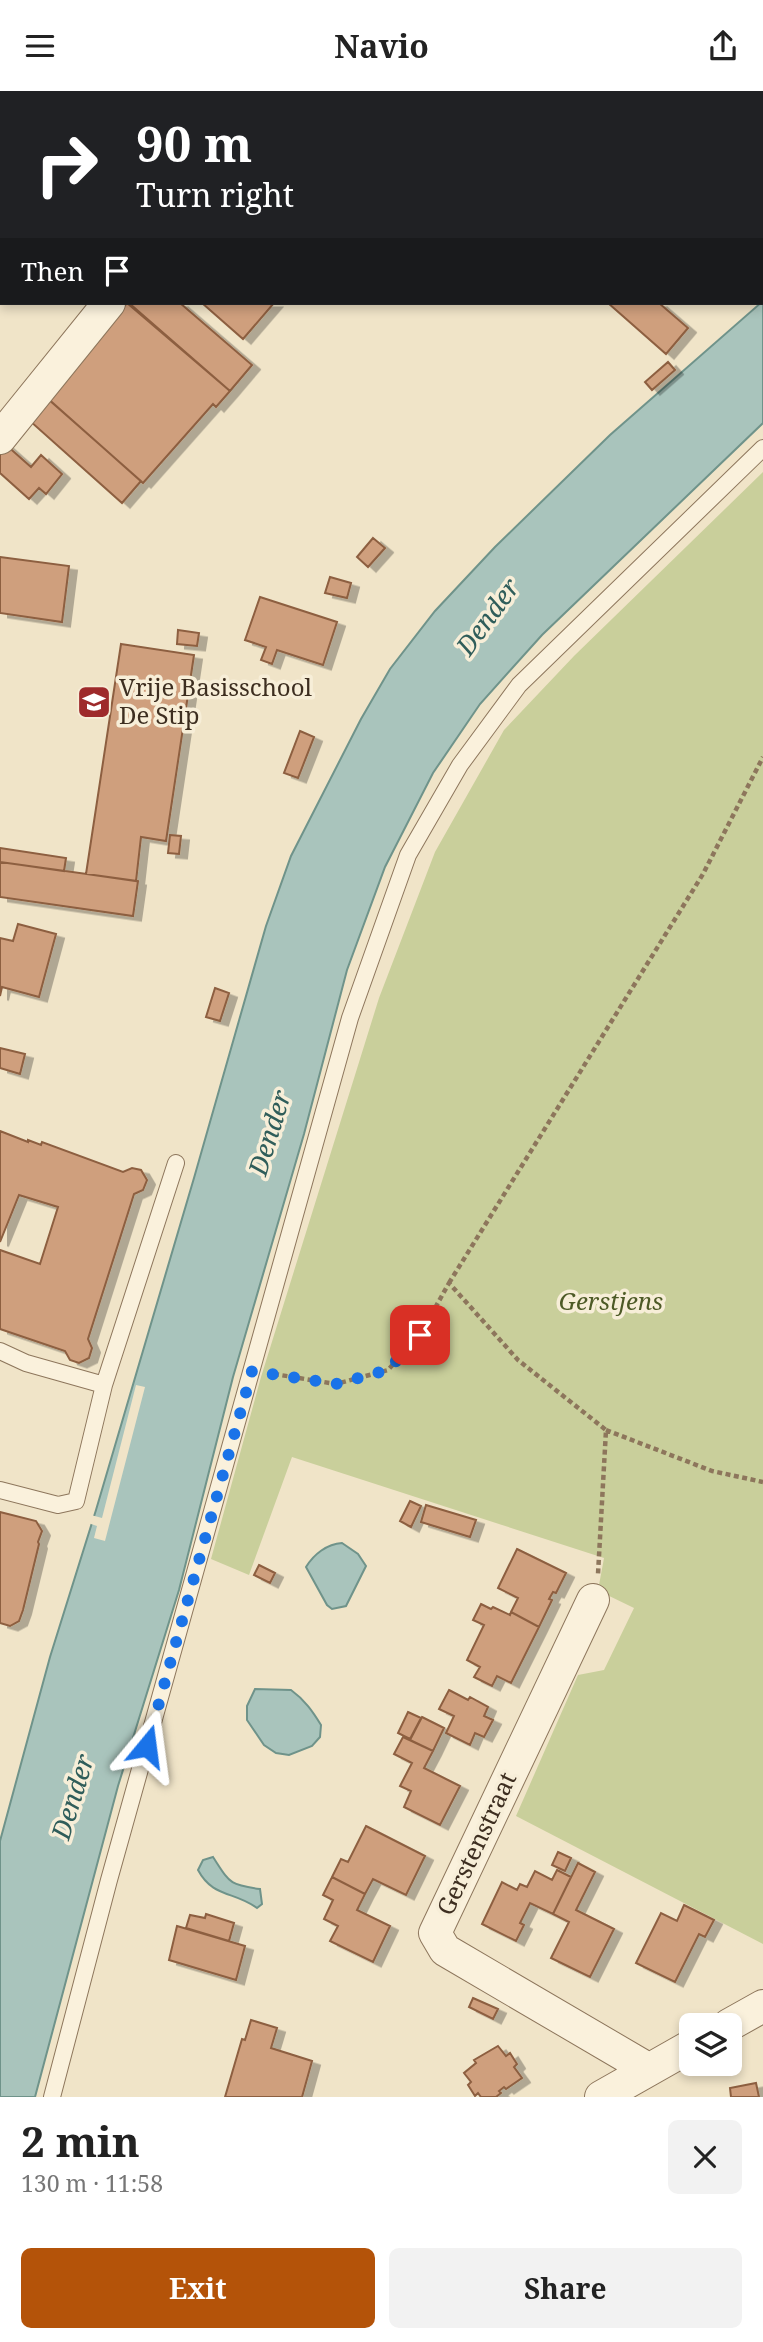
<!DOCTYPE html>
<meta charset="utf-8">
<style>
:root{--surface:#fff;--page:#f2f2f2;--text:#222;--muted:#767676;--accent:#b45309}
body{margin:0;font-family:"Noto Serif",serif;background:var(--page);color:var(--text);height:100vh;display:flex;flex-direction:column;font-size:26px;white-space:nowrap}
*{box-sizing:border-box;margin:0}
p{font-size:23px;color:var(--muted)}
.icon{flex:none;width:38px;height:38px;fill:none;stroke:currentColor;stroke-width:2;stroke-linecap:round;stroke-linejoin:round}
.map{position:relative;height:2006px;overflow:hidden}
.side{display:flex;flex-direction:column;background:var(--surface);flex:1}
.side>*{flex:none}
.guide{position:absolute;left:0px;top:0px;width:763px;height:214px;box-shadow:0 4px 10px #0003;background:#202124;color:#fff;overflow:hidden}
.fabs{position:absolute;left:679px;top:1922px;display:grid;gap:14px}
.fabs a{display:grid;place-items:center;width:63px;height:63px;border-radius:10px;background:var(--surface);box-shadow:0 4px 10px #0003;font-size:35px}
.pin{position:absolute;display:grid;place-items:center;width:60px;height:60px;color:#fff;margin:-30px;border-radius:14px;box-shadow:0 4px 10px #0006}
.me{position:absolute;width:77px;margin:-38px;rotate:16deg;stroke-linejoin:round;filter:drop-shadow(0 0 5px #0008)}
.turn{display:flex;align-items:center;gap:24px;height:147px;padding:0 21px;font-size:32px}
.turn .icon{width:91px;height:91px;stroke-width:2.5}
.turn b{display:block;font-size:49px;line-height:60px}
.then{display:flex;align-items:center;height:66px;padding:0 21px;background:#0003;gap:14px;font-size:26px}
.round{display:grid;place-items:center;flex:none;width:74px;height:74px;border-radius:10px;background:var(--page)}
.head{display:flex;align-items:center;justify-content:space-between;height:119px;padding:0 21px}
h1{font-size:42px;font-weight:700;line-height:52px}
.action{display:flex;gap:14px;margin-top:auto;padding:14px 21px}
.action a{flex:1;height:80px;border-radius:10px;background:var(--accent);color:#fff;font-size:28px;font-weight:700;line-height:80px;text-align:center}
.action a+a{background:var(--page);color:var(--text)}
header{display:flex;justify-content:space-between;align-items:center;height:91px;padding:0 21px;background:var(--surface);font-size:32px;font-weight:700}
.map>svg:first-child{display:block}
</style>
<header><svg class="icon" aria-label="menu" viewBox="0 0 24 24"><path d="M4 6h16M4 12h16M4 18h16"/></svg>Navio<svg class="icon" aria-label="share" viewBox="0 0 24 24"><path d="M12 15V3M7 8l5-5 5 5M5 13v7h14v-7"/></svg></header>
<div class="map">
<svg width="763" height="2006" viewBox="0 0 763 2006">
<defs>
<filter id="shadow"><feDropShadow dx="8" dy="4.5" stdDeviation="0" flood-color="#0004"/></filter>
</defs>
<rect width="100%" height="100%" fill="#f0e4c8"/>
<path fill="#c9cf9b" d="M763,381V1853L516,1725L578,1584L604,1579L634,1517L601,1501L599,1494L604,1467L292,1366L249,1484L211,1468L261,1286L379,907L435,761L504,639L574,565Z"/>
<path fill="#a9c4bc" stroke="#6f938a" stroke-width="2" d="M763,210V332L542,544L480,613L433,682L385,776L347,879L304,1043L233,1286L179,1499L118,1695L35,2006H0V1750L50,1566L96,1419L194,1087L266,835L291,765L361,628L390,578L435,520L495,456L610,344Z
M342,1452L358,1463L366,1475L346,1515L332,1518L327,1514L306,1476C314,1463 327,1453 342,1452Z
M255,1598L291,1599C305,1609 313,1621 321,1634L320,1646L312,1655L289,1664L276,1662L264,1654L247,1629V1615Z
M213,1766C230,1792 229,1794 260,1798L262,1813L257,1817C234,1800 213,1807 198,1779L203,1769Z"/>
<path fill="#f0e4c8" d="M136,1294L145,1296L105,1450L94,1447L97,1435L88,1432L91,1424L102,1427Z"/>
<path fill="#cf9f7d" stroke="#8d5f41" stroke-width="2" filter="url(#shadow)" d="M298,0H369L371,2H300Z
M454,0H763V110L761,112V2H452Z
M127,212L230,300L216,316L213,313L143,392L45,305Z
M129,212H180L252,274L230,300Z
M202,212H274L243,248Z
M608,212H659L688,237L666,263Z
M668,271L675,279L652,299L645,291Z
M48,308L141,390L122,412L30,330Z
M5,353L31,376L41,364L62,383L46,403L39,397L29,408L0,382V359Z
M373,447L385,457L368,476L357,466Z
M0,466L69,475L62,531L0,522Z
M330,486L351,492L347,507L325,502Z
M260,506L337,531L323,574L277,559L272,573L261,569L266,556L245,549Z
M178,539L199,542L197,555L177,553Z
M121,553L194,564L166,750L141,746L136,790L86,783Z
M300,640L314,646L298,687L284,682Z
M170,744L181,745L179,763L168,762Z
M0,757L66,767L64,780L0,771Z
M0,771L138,790L133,825L0,806Z
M18,833L56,843L39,906L2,896L0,905V847L13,850Z
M215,897L229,902L220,930L206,926Z
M0,957L25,963L20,983L0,977Z
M0,1040L28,1051V1049L41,1054L42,1051L123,1081L132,1077L141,1079L147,1089L143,1099L134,1103L88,1248L92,1257L89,1267L79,1272L70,1269L65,1260L0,1238V1159L40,1173L58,1116L19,1104L0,1151Z
M410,1410L421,1415L411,1436L400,1430Z
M426,1414L476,1429L470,1446L421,1431Z
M0,1421L36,1430L42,1440L38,1451L39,1453L23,1519L19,1530L10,1535L0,1532Z
M517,1458L566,1482L556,1502L553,1501L549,1508L552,1509L539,1536L511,1521L518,1507L498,1497Z
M259,1474L275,1482L270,1492L254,1484Z
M481,1513L491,1518L493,1516L510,1524L511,1521L539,1536L511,1592L497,1585L492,1595L474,1586L480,1576L467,1569L484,1534L473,1529Z
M449,1599L468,1609L470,1606L488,1616L484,1625L493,1629L484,1646L475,1642L470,1654L446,1642L454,1625L439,1618Z
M408,1621L421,1627L410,1648L398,1642Z
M422,1626L444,1637L433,1660L410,1649Z
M403,1646L433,1660L424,1677L460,1695L440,1734L404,1716L411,1700L400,1695L412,1672L394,1663Z
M366,1735L425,1765L406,1804L373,1788L365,1803L332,1786L341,1768L348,1771Z
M558,1761L571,1767L565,1780L552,1774Z
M578,1772L595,1781L576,1819L614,1838L590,1886L551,1867L569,1831L553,1823Z
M557,1779L571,1786L553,1823L530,1812L520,1832L524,1834L516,1850L482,1833L502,1791L517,1799L520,1793L527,1796L535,1780L552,1789Z
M332,1786L365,1803L357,1819L390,1835L373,1871L330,1850L338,1835L324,1828L333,1809L323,1804Z
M684,1814L714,1829L705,1846L699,1843L675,1891L636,1872L661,1822L677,1830Z
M206,1823L234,1832L229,1850L186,1837L190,1824L205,1827Z
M177,1835L245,1855L236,1889L169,1869Z
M473,1907L498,1918L493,1928L469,1916Z
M251,1929L277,1937L271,1957L312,1970L302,2006H225L242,1948L245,1949Z
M498,1955L506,1965L510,1962L517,1973L514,1976L522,1987L506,1998L504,1996L499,2000L501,2002L496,2006H481L478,2002L475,2005L468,1994L471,1991L464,1982L476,1972L474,1969Z
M756,1992L759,2006H731L730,1997Z"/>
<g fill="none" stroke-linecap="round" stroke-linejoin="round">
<g stroke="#8d765c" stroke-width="18">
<path id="service" d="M0,1260L26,1272L104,1294
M0,1399L58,1414L76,1410L104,1294L176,1072
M52,2006L109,1789L350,927L408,764L460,674L519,594L763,357"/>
</g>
<g stroke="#8d765c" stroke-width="34">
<path id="minor" d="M257,2V0
M0,347L109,212
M593,1509L435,1842L445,1859L648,1978
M729,1934L763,1915
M601,2006L691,1955"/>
</g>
<path stroke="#8d765c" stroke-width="4.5" stroke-dasharray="5 3.5" stroke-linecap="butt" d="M449,1192L703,783L763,666
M274,1283L336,1293L388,1279L420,1244L449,1192L518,1269L606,1339L598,1483
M606,1339L712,1380L763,1391"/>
<use href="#service" stroke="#faf1dc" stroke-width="16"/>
<use href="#minor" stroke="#faf1dc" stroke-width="32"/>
<path stroke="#3d2e20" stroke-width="5" stroke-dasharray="12 12" stroke-linecap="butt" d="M109,2L111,0
M131,2L132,0
M0,124L2,122
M0,148L2,146"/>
</g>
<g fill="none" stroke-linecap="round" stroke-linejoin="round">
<path stroke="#1a73e8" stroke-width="12" stroke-dasharray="0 21.6" d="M147,1655L252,1280L336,1293L388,1279L420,1244"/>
</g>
<defs>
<g id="school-square" transform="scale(1.75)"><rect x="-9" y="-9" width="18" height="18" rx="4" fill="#9e2a2b" stroke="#f7eed8"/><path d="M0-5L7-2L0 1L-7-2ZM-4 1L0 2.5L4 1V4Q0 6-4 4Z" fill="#fff"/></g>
</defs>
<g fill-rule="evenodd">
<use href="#school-square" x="94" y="611"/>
</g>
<g text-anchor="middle" stroke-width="7" stroke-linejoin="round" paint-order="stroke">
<g font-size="24" fill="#3d2e20" stroke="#f7eed8" text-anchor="start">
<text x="119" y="605">Vrije Basisschool<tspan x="119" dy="28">De Stip</tspan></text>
</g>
<g font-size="24" font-style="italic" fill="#4d5a26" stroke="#f7eed8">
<text x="611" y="1219">Gerstjens</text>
</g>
<g font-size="24" fill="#3d2e20" stroke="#f7eed8">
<text transform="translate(477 1753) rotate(-65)" y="8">Gerstenstraat</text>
</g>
<g font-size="26" font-style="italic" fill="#2f5d5a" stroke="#f7eed8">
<text transform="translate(488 526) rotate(-54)" y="9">Dender</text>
<text transform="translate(270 1042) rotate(-73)" y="9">Dender</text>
<text transform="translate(73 1706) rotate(-73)" y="9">Dender</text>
</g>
</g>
</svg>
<div class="fabs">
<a><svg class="icon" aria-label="layers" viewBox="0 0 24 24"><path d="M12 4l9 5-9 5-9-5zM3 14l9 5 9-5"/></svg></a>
</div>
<div class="pin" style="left:420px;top:1244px;background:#d93025"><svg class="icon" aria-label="arrive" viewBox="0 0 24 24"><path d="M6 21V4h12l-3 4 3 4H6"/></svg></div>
<svg class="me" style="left:147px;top:1655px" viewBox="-20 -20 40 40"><path d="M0-17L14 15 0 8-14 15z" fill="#1a73e8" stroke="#fff" stroke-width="4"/></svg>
<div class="guide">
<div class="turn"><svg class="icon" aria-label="right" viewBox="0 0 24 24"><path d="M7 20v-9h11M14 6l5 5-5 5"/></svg><div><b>90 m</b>Turn right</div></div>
<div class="then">Then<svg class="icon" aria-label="arrive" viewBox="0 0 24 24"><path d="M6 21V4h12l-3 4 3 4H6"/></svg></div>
</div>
</div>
<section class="side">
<div class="head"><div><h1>2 min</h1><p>130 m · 11:58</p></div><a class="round"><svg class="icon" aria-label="close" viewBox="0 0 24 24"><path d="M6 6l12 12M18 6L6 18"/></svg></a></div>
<div class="action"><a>Exit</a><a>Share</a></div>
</section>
